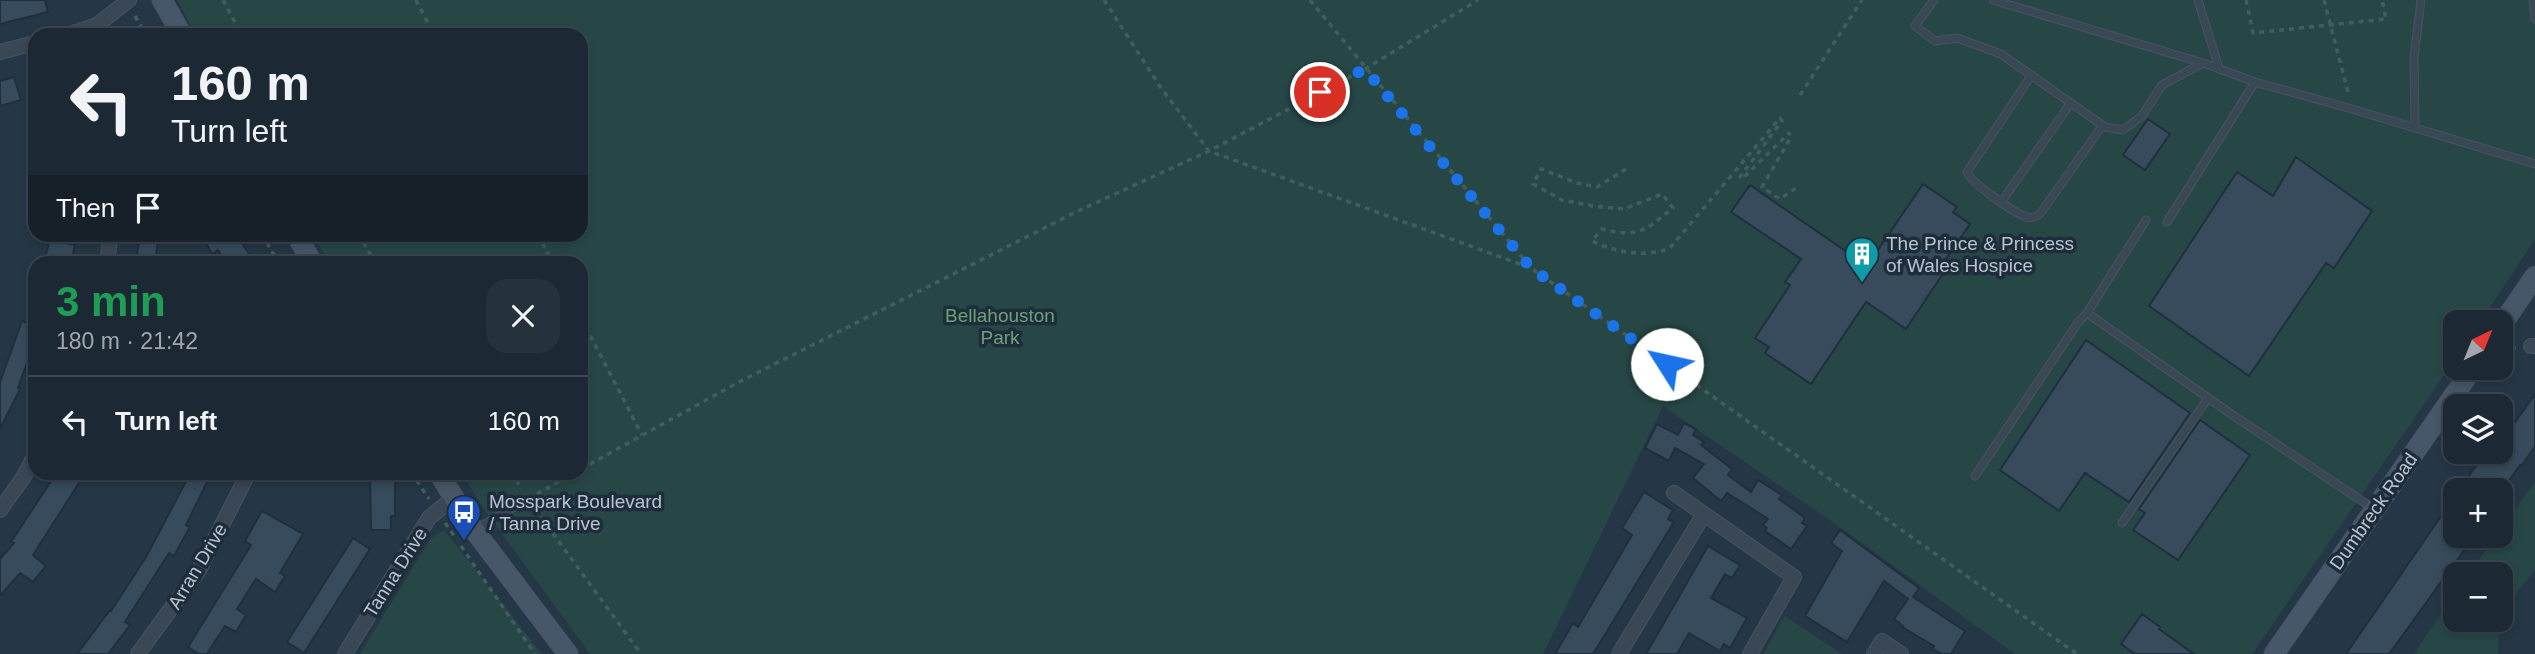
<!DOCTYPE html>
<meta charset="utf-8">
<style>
:root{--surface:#1c2934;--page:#25313c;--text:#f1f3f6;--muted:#a0a6ac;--line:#3a454f}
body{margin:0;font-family:Helvetica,sans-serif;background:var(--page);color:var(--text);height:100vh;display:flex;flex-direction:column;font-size:26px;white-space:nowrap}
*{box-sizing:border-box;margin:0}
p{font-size:23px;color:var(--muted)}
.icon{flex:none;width:38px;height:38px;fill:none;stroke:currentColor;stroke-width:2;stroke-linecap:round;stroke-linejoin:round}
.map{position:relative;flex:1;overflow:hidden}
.drawer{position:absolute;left:28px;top:256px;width:560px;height:224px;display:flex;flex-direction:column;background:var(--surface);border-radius:21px;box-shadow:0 4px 10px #0003,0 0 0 2px var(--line)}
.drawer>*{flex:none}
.guide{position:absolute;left:28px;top:28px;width:560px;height:214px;border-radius:21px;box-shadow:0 4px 10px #0003,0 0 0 2px var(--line);background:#1c2934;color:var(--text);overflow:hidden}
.needle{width:46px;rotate:43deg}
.buttons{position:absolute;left:2443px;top:310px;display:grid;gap:14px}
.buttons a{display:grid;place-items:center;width:70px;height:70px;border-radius:14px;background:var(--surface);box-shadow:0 4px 10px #0003,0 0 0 2px var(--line);font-size:35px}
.pin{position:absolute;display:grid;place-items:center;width:60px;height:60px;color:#fff;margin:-30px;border:4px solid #fff;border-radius:50%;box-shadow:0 2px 7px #0007}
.me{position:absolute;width:77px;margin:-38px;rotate:305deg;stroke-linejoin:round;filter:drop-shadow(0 0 5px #0008)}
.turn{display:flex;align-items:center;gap:24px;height:147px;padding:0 28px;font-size:32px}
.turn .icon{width:91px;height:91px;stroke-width:2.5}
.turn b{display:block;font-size:49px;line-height:60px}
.then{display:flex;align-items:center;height:66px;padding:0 28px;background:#0003;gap:14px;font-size:26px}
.round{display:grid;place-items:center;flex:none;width:74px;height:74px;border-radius:21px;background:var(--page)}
.headline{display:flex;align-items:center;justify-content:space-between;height:119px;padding:0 28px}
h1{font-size:42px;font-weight:800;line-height:52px;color:#1e9e55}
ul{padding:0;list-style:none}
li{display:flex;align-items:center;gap:21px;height:91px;padding:0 28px;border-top:2px solid var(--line)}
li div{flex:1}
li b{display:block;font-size:26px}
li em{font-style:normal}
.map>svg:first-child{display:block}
</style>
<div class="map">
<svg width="2535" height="654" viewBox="0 0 2535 654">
<rect width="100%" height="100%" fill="#253746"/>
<path fill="#274747" d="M177,0H2535V239L2480,322H2455V359L2252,654H2015L1837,525L1663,406L1543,654H590L484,509L462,473L581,472V262H330L312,235L581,234V35H196Z
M2535,482V570L2501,611V574H2469L2496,536H2501V529Z
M444,530L542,654H360L431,538Z
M2455,593V620H2499L2498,654H2414Z
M1785,616L1842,654H1763Z"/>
<path fill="#374b5c" stroke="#202f3d" stroke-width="2" d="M0,0H45L48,12L0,24Z
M14,77L21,100L0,106V81Z
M2148,119L2170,134L2145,170L2123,155Z
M2296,157L2372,211L2334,268L2326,263L2249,376L2149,306L2237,172L2273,196Z
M1923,184L1957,207L1953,212L1970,224L1939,269L1944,272L1906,329L1866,302L1811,384L1765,353L1769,347L1755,338L1790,285L1785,282L1801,259L1731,212L1750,185L1867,266Z
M140,234H159L155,262H136Z
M201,234H245L239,238L254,262H225L218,250L212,254Z
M50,239L75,245L71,262H44Z
M22,321L35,326V340L18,388L20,389L0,429V382Z
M2086,340L2190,413L2129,502L2085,473L2059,511L2000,470Z
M2535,394V447L2521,466L2520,465L2502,490H2459L2486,452H2501V442Z
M2200,420L2250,455L2178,560L2133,530L2145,513L2139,509Z
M1684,423L1696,429L1693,435L1704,442L1701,445L1732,469L1728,475L1751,492L1758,480L1782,495L1779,499L1805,518L1802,523L1807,526L1791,549L1765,531L1767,528L1763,525L1768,519L1727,493L1721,501L1693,478L1704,464L1675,448L1669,461L1645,448L1657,424L1678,435Z
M57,472H86L33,555L46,566L33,582L20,573L0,596V559L14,543L11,542Z
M191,472H212L186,525L190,527L174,556L169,553L125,622L130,625L108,654H77L110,610L111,611L146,557Z
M370,472H395V516H391V530H371Z
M1644,492L1673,510L1668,519L1674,522L1593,654H1555L1573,623L1578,627L1632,535L1622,528Z
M2455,496V536H2460L2470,542L2389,654H2346Z
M262,511L303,534L280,573L285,576L275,592L256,579L237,609L246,615L236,632L225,626L207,654H199L188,647L251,545L245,541Z
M1840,530L1919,588L1913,597L1965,631L1951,654H1942L1932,649L1934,646L1902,627L1903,626L1894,619L1908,599L1884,581L1847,642L1805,616L1842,551L1831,543Z
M353,538L370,549L304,653L287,642Z
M1708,546L1740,565L1732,578L1725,574L1711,598L1747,618L1730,648L1724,644L1720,651L1689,633L1677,654H1646Z
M2142,614L2160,627L2159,629L2194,654H2135L2121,644Z"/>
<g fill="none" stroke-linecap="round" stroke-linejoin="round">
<g stroke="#465461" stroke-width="9">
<path id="lane" d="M1934,0L1915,26L1935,41L1957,38L2001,54L2105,127L2123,130L2142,116L2162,85L2203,63
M1993,0L2203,63L2255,82L2352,109L2535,164
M2198,0L2219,68
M2533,0L2535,19
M2031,76L1967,172C1971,183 2012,211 2024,216C2030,219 2034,217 2040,214L2102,126
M2415,128L2414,58L2421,0
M2002,201L2070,104
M2146,220L2087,313L2234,416L2374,509
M2167,222L2255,82
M1975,476L2077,324L2087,313
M2122,523L2208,398
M474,530L528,499"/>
</g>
<g stroke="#465461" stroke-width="16">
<path id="street" d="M67,35L97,25L129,0
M0,52L35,43
M107,262L111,234
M2531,346H2535
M0,510L23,478L35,455
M1704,514L1794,577L1750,654
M138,654L199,570L249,472
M345,654L429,518L453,498
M1619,654L1704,514L1674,493
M1874,654L1882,641L1901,654"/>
</g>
<g stroke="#465461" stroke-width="21">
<path id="secondary" d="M162,0L182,35
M296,234L312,262
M2501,326L2535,276
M438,472L474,530L568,654
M2274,654L2473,368"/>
</g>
<path stroke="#415e5d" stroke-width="3.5" stroke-dasharray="5 5" stroke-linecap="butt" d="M223,0L242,35
M416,0L434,35
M1104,0L1161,88L1209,151L1531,268
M1310,0L1531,268L2077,654
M2246,0L2253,33L2386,19L2382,0
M2324,0L2349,96
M135,16L146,35
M1800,95L1862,0
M1626,169L1597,187L1577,183L1541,169L1533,184L1562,200L1593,206L1624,209L1662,194L1673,208C1644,231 1640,238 1602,229L1592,241C1618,253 1642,257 1669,249L1780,118L1782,121L1740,177L1742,179L1789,133L1791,137L1762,187L1780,199L1796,188
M262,234L278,262
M358,234L375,262
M538,234L552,262
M581,318L642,435
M2501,350L2516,348
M581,469L739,382L1080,210L1209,151L1365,69L1478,0
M411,472L429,499
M511,472L521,488
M537,494L575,472
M535,509L641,654
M445,523L455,537
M461,546L535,654"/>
<use href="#lane" stroke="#3a4855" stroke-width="7"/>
<use href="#street" stroke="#3a4855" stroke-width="14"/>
<use href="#secondary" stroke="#475769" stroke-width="19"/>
</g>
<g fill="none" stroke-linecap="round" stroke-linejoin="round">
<path stroke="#1a73e8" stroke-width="12" stroke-dasharray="0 21.6" d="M1320,92L1365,69L1531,268L1667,364"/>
</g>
<defs>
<g id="building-pin" transform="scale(1.75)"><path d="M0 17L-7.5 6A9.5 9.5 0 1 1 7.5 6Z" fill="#0f9aa8" stroke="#1e2d3b"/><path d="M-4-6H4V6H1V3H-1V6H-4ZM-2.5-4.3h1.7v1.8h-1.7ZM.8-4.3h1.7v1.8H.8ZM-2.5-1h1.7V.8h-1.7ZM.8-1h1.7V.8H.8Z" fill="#fff"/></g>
<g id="bus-pin" transform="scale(1.75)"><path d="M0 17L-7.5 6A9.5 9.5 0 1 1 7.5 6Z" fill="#1a4fb4" stroke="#1e2d3b"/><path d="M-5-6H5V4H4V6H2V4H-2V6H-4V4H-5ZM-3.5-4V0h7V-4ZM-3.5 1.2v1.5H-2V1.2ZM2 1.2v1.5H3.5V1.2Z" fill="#fff"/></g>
</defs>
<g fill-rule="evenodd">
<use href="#building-pin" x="1862" y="254"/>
<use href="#bus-pin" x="464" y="512"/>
</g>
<g text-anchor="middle" stroke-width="7" stroke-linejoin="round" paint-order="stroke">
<g font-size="19" fill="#b8c3ce" stroke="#1e2d3b" text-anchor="start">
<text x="1886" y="250">The Prince &amp; Princess<tspan x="1886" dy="22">of Wales Hospice</tspan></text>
<text x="489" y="508">Mosspark Boulevard<tspan x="489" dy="22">/ Tanna Drive</tspan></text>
</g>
<g font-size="19" fill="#6da173" stroke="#1e2d3b">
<text x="1000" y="322">Bellahouston<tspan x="1000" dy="22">Park</tspan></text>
</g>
<g font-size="19" fill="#b8c3ce" stroke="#1e2d3b">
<text transform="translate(2373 511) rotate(-55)" y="7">Dumbreck Road</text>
<text transform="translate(197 566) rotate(-59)" y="7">Arran Drive</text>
<text transform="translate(395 572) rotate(-58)" y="7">Tanna Drive</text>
</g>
</g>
</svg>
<div class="buttons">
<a><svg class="needle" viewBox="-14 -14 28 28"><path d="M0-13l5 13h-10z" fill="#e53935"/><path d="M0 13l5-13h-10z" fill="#a0a6ac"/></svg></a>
<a><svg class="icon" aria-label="layers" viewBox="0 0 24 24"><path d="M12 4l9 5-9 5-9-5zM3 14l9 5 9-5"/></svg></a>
<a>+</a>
<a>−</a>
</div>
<div class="pin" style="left:1320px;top:92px;background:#d93025"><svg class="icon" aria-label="arrive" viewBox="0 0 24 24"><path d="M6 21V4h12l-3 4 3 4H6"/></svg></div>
<svg class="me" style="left:1667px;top:364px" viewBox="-20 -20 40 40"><circle r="19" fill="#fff"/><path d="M0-13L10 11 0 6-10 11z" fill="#1a73e8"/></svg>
<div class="guide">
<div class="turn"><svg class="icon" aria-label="left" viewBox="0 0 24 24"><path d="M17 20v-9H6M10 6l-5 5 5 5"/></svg><div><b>160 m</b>Turn left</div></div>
<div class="then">Then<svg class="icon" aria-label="arrive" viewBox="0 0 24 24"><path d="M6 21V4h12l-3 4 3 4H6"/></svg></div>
</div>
<section class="drawer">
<div class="headline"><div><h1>3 min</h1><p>180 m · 21:42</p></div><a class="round"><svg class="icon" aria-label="close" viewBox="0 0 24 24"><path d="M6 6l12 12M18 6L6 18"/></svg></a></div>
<ul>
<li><svg class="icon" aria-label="left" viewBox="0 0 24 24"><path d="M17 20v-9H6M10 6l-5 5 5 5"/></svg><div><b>Turn left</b></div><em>160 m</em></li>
</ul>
</section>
</div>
